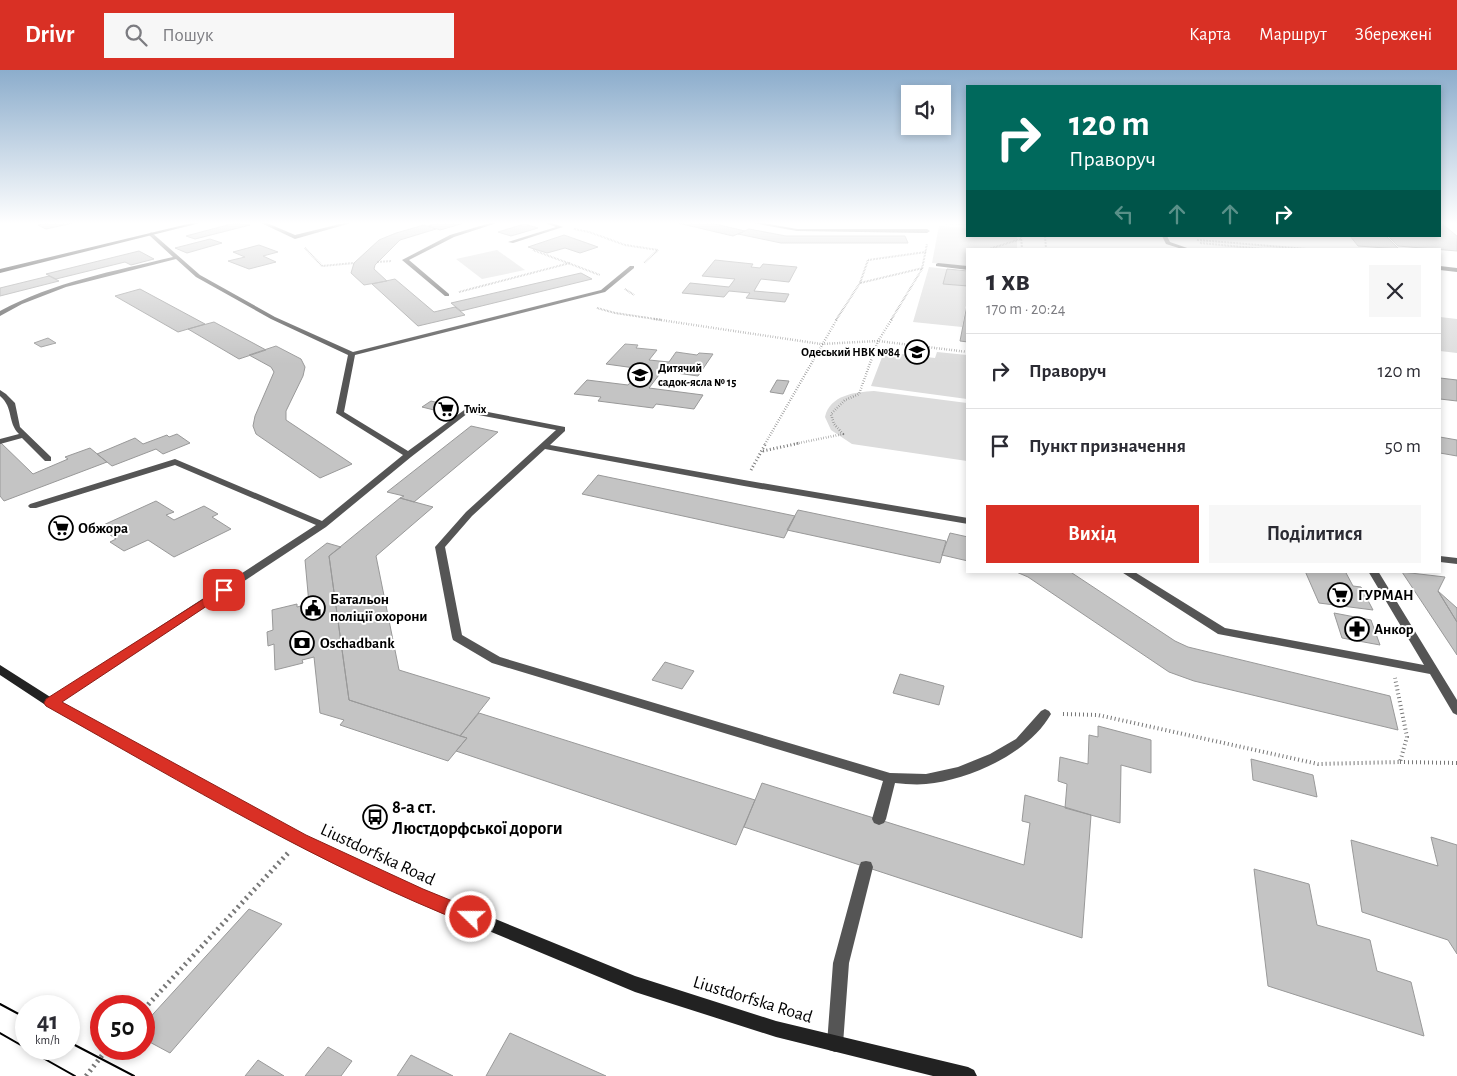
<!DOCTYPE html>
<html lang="uk">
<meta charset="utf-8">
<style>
:root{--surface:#fff;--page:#f7f7f7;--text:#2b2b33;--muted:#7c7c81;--line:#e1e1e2;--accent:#d93025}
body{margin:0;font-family:"Alegreya Sans",sans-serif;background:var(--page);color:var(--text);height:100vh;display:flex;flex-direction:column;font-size:19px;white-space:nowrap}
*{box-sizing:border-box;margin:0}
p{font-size:16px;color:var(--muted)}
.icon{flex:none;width:28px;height:28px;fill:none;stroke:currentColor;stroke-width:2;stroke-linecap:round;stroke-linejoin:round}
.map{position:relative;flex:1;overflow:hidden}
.sheet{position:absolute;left:966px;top:178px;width:475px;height:325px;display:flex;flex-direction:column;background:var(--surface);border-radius:0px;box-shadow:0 2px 8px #0003}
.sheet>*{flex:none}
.top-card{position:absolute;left:966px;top:15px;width:475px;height:152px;border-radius:0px;box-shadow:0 2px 8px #0003;background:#00695c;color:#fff;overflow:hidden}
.buttons{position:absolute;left:901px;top:15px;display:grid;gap:10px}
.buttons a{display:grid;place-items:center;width:50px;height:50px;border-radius:0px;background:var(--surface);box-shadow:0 2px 8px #0003;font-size:25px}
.speed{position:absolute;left:15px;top:925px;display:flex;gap:10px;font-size:25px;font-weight:700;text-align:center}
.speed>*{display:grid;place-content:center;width:65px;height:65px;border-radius:50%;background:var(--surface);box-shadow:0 2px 8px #0003;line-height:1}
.speed small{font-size:12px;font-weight:400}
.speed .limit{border:8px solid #d22;background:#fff;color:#111}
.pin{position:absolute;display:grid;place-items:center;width:42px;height:42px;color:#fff;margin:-21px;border-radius:10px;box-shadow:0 2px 8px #0006}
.me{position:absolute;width:55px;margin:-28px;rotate:292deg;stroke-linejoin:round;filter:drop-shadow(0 0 4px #0008)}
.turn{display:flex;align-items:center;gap:18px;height:105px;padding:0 20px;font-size:22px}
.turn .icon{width:65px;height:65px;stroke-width:2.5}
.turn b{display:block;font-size:35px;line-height:42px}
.lanes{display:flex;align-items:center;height:48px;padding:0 20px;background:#0003;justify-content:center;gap:25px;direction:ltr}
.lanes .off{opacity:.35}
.round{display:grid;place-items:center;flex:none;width:52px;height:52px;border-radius:0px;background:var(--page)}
.head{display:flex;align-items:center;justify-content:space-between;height:85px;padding:0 20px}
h1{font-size:30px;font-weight:700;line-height:38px}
.button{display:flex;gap:10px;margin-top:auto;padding:10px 20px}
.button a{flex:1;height:58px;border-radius:0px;background:var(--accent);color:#fff;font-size:20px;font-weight:700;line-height:58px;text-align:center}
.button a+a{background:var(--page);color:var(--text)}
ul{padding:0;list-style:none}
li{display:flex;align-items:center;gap:15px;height:75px;padding:0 20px;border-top:1px solid var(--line)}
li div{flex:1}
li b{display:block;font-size:19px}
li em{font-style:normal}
header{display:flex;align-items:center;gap:30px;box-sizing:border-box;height:70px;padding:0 25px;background:var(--accent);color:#fff}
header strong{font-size:24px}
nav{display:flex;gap:28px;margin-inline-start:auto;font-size:18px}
.search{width:350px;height:45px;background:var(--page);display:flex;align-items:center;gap:12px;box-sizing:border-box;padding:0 18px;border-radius:0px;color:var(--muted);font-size:19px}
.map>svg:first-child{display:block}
</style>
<header>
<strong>Drivr</strong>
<div class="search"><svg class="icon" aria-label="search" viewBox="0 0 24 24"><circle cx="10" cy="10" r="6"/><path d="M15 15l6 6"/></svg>Пошук</div>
<nav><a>Карта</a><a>Маршрут</a><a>Збережені</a></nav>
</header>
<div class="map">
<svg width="1457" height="1006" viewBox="0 0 1457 1006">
<rect width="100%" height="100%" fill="#fff"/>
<path fill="#dcdcdc" d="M939,156L967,158L968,166H1017V179H968L967,196L932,193Z
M497,180L525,200L482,209L456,189Z
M929,197L947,199L943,214L967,216V230L962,257L913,252Z
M1440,247L1457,249V283L1440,281Z
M884,282L935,288L937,282L967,285V329L871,316Z
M874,321L967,333V391L852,374L831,360L825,347C830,325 855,322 874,321Z"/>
<path fill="#c4c4c4" stroke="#999" d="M49,153H73L46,159L38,155Z
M235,153L250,155L195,169L186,166Z
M439,153H464L440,160L428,156Z
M678,153H711L745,161L733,166Z
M1441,153L1457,166V181L1398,176L1388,166H1440Z
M524,154L538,158L511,166L498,162Z
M424,155L436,159L400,170L375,195L374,199L387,211L364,215L351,203L354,193L379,170L396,163Z
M749,159L786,166H905L908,173H781L738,164Z
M564,165L598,177L580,183L565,178L547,183L528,177Z
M1350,166H1386L1399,179L1358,176Z
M210,169L222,173L187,183L175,178Z
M259,175L278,182L263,186L276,192L249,199L228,191L245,187L233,182Z
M139,181L154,189L131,195L125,192L56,209L46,204Z
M715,190L753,194L751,197L760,198L763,194L797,197L789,212L761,209L754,221L789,224L785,232L746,228L750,223L729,221L724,227L682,223L690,213L729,217L735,209L702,206Z
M947,199L968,201V216L943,214Z
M581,203L592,209L461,241L451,233Z
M49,206L59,211L0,226V218Z
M395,209L434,242L455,237L465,245L418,256L372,214Z
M140,219L205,254L178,262L115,226Z
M968,230V272L960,271Z
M214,252L266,280L239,289L188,259Z
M48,268L56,273L41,277L34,273Z
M625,274L638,275L636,278L657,280L649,290L669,292L676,282L697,285L699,283L713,284L698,306L662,301L649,318L703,325L694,339L656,334L653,338L598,331L601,327L574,324L587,310L628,315L642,299L606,294Z
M276,276L301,289L305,297L303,306L286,341V350L352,394L320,408L256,364L253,356L255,346L274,302L271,297L249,285Z
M1440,308L1457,310V331L1440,329Z
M777,310L789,311L783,324L770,322Z
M431,331L455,337L446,343L422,337Z
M471,356L498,362L414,432L400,428L404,426L387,422Z
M177,364L190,373L163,384L156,379L112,396L97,384L135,368L143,374L167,365L169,367Z
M1440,367L1457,370V386L1440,383Z
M0,372L33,404L68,389L65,387L90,378L107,392L4,431L0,426Z
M598,405L795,446L784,468L582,424Z
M400,428L433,437L376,486L399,600L490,628L460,666L349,630L329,486Z
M156,431L174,442L166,445L174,450L204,436L218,444L212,447L231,459L174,487L148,470L124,481L110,472L116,469L99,457Z
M798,440L946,471L940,493L787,460Z
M950,463L968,467V491L942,485Z
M327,473L341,477L329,486L349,630L467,668L448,691L340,655L344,650L320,643L314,587L302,590L303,593L275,600L274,574L268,576L267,562L273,560L272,540L297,534V537L309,534L305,490Z
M1014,501H1069L1175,571L1188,577L1390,626L1398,660L1194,611L1169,602L1028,507Z
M1305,501H1345L1353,516L1361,517L1373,540L1319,533Z
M1402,502L1445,507L1438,521L1457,552V585Z
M1438,521L1457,538V552Z
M1334,543L1371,550L1380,575L1342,568Z
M665,592L694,601L682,619L652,610Z
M900,604L944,616L939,635L893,623Z
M479,643L755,730L736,775L456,681L467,668L460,666Z
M1098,656L1151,670V703L1121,695L1120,753L1065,738L1067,714L1058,711L1060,687L1088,694L1089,665L1098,667Z
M1251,689L1313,705L1317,727L1253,710Z
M762,713L1024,795L1030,753L1022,751L1025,725L1091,745L1082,868L744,757Z
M1431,767L1457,775V884L1448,870L1362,842L1351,770L1438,796Z
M1254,799L1309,814L1317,855L1370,870L1377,901L1411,912L1424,966L1268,916Z
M249,839L282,854L170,983L144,969V954Z
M510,963L606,1006H486Z
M328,977L352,991L341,1006H305Z
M411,985L453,1006H397Z
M258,990L284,1006H245Z"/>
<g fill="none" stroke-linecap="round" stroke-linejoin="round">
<path stroke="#777" stroke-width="2" stroke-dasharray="0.5 1" stroke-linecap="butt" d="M940,153L968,154
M574,159L589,162L625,175L658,180L644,193
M1021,166L1022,179
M1045,166L1046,179
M1197,170L1307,179
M1200,173L1264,179
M305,178L322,196L354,193
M989,179L1021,169
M533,180L600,205
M377,192L392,191
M860,213L923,198
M625,219L634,225
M459,222L570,193
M597,238L615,243L662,250
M836,250L860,213L868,190L926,182
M891,250L922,199L927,174"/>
<path stroke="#777" stroke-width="2.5" stroke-dasharray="0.5 2" stroke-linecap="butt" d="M654,249L821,274L878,271L968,282
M765,374L837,249
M794,374L843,364L834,354L831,344L845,330L859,324L878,271L892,249"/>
<path stroke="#777" stroke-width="3" stroke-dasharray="1 2.5" stroke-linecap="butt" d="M763,381L800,373
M751,400L766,373"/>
<path stroke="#777" stroke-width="4" stroke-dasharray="1 3" stroke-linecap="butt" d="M1063,644L1098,645L1318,694L1400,692L1407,667L1395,608
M1400,692L1457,693"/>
<path stroke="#777" stroke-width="5" stroke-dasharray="2 4" stroke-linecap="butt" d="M144,939L288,783
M86,1006L107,979"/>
<path fill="#555" fill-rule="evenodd" d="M261,153H267L295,165L344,153H351L295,169Z
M490,153H497L454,167L409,190L449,224V226H445L402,190L450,165Z
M545,153H552L563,157L513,173L508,172L556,157Z
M753,153H763L797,159H927L930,161L927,163L797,161Z
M151,162L200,205L275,247L353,282L601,220L630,196H634V198L605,222L355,285L344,342L408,381L467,338L565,357V361L550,375L744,410L968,448V454L744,416L545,379L472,446L445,477L462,565L500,587L890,703L926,704L958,697L990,684L1016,669L1041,641L1045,639L1049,641L1051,644C1029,683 970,710 926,714C916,715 905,714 895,713L886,749L884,753L879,755L874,753L872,749L883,711L492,593L453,570L452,567L435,477L466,442L556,360L468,343L411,387L326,457L55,636L51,637L47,636L45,633L47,630L316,455L175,395L36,438H30L28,436L30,434L175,389L322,451L403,385L336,343L348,285L271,249L196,207L176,189L66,217L22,234L0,246V241C54,212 114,201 173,187L149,165Z
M1162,166H1167L1170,172L1190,179H1182L1166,174Z
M938,193L968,196V200L936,196V194Z
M1440,196L1457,198V202L1440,200Z
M0,320L6,324L15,333L20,357L51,387V391H45L22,368L0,374V369L19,364C7,352 14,338 0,326Z
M1440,486L1457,488V494L1440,492Z
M1120,501H1133L1225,558L1424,595L1368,501H1378L1457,630V645L1453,643L1430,604L1218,564Z
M866,791L871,792L873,797L849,893L843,974L841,980L835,982L829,980L827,974L833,893L859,797L861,792Z"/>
<path fill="#222" fill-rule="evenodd" d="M192,153H200L0,203V199Z
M0,595L55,630L305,766L422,819L635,906L776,951L968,997L974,1000L977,1006H933L776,967L635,922L412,829L295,774L47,636L0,605Z"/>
<path stroke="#000" stroke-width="2" d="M0,934L26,948
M0,963L26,978
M69,972L134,1006
M27,979L75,1006"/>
</g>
<linearGradient id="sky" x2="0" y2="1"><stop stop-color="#8cadcc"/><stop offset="0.52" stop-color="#fff"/><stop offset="1" stop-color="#fff" stop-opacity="0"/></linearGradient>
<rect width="1457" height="294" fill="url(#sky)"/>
<path fill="#d93025" stroke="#8d1f18" d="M224,516L228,517L229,520L228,522L62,632L306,765L423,819L477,841L480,847L477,852L471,855C323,797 185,714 46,636L44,633L46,629Z"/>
<defs>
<g id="school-ring" transform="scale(1.25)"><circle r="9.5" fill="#fff" stroke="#000" stroke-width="1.5"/><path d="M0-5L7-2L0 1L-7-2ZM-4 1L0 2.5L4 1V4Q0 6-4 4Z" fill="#000"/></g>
<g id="supermarket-ring" transform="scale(1.25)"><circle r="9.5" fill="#fff" stroke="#000" stroke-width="1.5"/><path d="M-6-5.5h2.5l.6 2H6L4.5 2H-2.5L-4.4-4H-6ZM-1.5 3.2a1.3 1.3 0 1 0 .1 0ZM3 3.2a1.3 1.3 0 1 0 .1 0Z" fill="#000"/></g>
<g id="civic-ring" transform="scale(1.25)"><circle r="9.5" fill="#fff" stroke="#000" stroke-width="1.5"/><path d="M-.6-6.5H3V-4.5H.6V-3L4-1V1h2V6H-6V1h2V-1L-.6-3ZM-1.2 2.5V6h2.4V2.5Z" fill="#000"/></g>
<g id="pharmacy-ring" transform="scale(1.25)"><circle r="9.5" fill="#fff" stroke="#000" stroke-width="1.5"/><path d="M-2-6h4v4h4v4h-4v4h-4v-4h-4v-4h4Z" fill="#000"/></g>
<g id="bank-ring" transform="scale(1.25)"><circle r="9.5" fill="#fff" stroke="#000" stroke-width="1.5"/><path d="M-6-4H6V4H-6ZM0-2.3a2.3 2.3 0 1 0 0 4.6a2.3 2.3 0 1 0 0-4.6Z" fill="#000"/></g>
<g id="bus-ring" transform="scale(1.25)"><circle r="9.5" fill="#fff" stroke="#000" stroke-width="1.5"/><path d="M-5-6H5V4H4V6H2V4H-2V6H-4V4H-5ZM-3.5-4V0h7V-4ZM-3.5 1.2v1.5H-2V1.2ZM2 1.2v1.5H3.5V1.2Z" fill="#000"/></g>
</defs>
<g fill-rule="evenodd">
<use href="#school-ring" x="917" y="282"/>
<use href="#school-ring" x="640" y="305"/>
<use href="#supermarket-ring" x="446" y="339"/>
<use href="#supermarket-ring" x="61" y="458"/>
<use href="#supermarket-ring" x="1340" y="525"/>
<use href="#civic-ring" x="313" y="538"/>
<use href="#pharmacy-ring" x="1357" y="559"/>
<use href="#bank-ring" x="302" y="573"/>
<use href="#bus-ring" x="375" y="747"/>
</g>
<g text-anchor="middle" stroke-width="4" stroke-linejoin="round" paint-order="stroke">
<g font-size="12" font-weight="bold" fill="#000" stroke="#fff" text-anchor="start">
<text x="900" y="286" text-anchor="end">Одеський НВК №84</text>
<text x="658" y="302">Дитячий<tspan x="658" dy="14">садок-ясла № 15</tspan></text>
<text x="464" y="343">Twix</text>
</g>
<g font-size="15" font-weight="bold" fill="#000" stroke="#fff" text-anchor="start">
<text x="78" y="463">Обжора</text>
<text x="1358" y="530">ГУРМАН</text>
<text x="330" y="534">Батальон<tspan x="330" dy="17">поліції охорони</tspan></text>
<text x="1374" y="564">Анкор</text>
<text x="320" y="578">Oschadbank</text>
</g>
<g font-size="18" font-weight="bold" fill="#000" stroke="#fff" text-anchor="start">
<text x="392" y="743">8-а ст.<tspan x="392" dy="21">Люстдорфської дороги</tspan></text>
</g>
<g font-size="18" fill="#000" stroke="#fff">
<text transform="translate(378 784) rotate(25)" y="6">Liustdorfska Road</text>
<text transform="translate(753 929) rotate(17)" y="6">Liustdorfska Road</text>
</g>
</g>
</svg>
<div class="buttons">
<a><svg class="icon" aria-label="sound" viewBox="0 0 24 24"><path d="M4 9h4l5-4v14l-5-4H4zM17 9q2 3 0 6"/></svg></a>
</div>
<div class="speed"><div>41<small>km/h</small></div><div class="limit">50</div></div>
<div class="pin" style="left:224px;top:520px;background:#d93025"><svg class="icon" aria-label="arrive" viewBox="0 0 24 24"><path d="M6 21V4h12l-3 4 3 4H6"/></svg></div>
<svg class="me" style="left:471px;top:847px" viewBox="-20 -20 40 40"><circle r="17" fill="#d93025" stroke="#fff" stroke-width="3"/><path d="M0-11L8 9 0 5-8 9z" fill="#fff"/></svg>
<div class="top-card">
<div class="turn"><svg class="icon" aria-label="right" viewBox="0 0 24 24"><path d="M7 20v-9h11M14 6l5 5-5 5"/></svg><div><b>120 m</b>Праворуч</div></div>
<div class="lanes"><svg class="icon off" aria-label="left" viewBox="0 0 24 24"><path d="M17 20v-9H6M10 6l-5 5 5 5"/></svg><svg class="icon off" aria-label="ahead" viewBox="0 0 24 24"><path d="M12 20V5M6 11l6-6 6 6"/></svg><svg class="icon off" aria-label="ahead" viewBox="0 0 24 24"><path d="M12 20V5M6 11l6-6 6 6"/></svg><svg class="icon" aria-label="right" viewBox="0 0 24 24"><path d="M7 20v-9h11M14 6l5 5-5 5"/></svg></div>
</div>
<section class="sheet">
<div class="head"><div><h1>1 хв</h1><p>170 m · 20:24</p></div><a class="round"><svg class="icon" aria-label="close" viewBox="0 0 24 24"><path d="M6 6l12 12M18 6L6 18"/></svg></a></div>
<ul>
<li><svg class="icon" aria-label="right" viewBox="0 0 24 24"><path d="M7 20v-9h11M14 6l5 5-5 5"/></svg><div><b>Праворуч</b></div><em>120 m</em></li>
<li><svg class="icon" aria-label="arrive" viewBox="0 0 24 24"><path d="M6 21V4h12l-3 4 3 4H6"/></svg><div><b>Пункт призначення</b></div><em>50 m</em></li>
</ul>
<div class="button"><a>Вихід</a><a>Поділитися</a></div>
</section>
</div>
